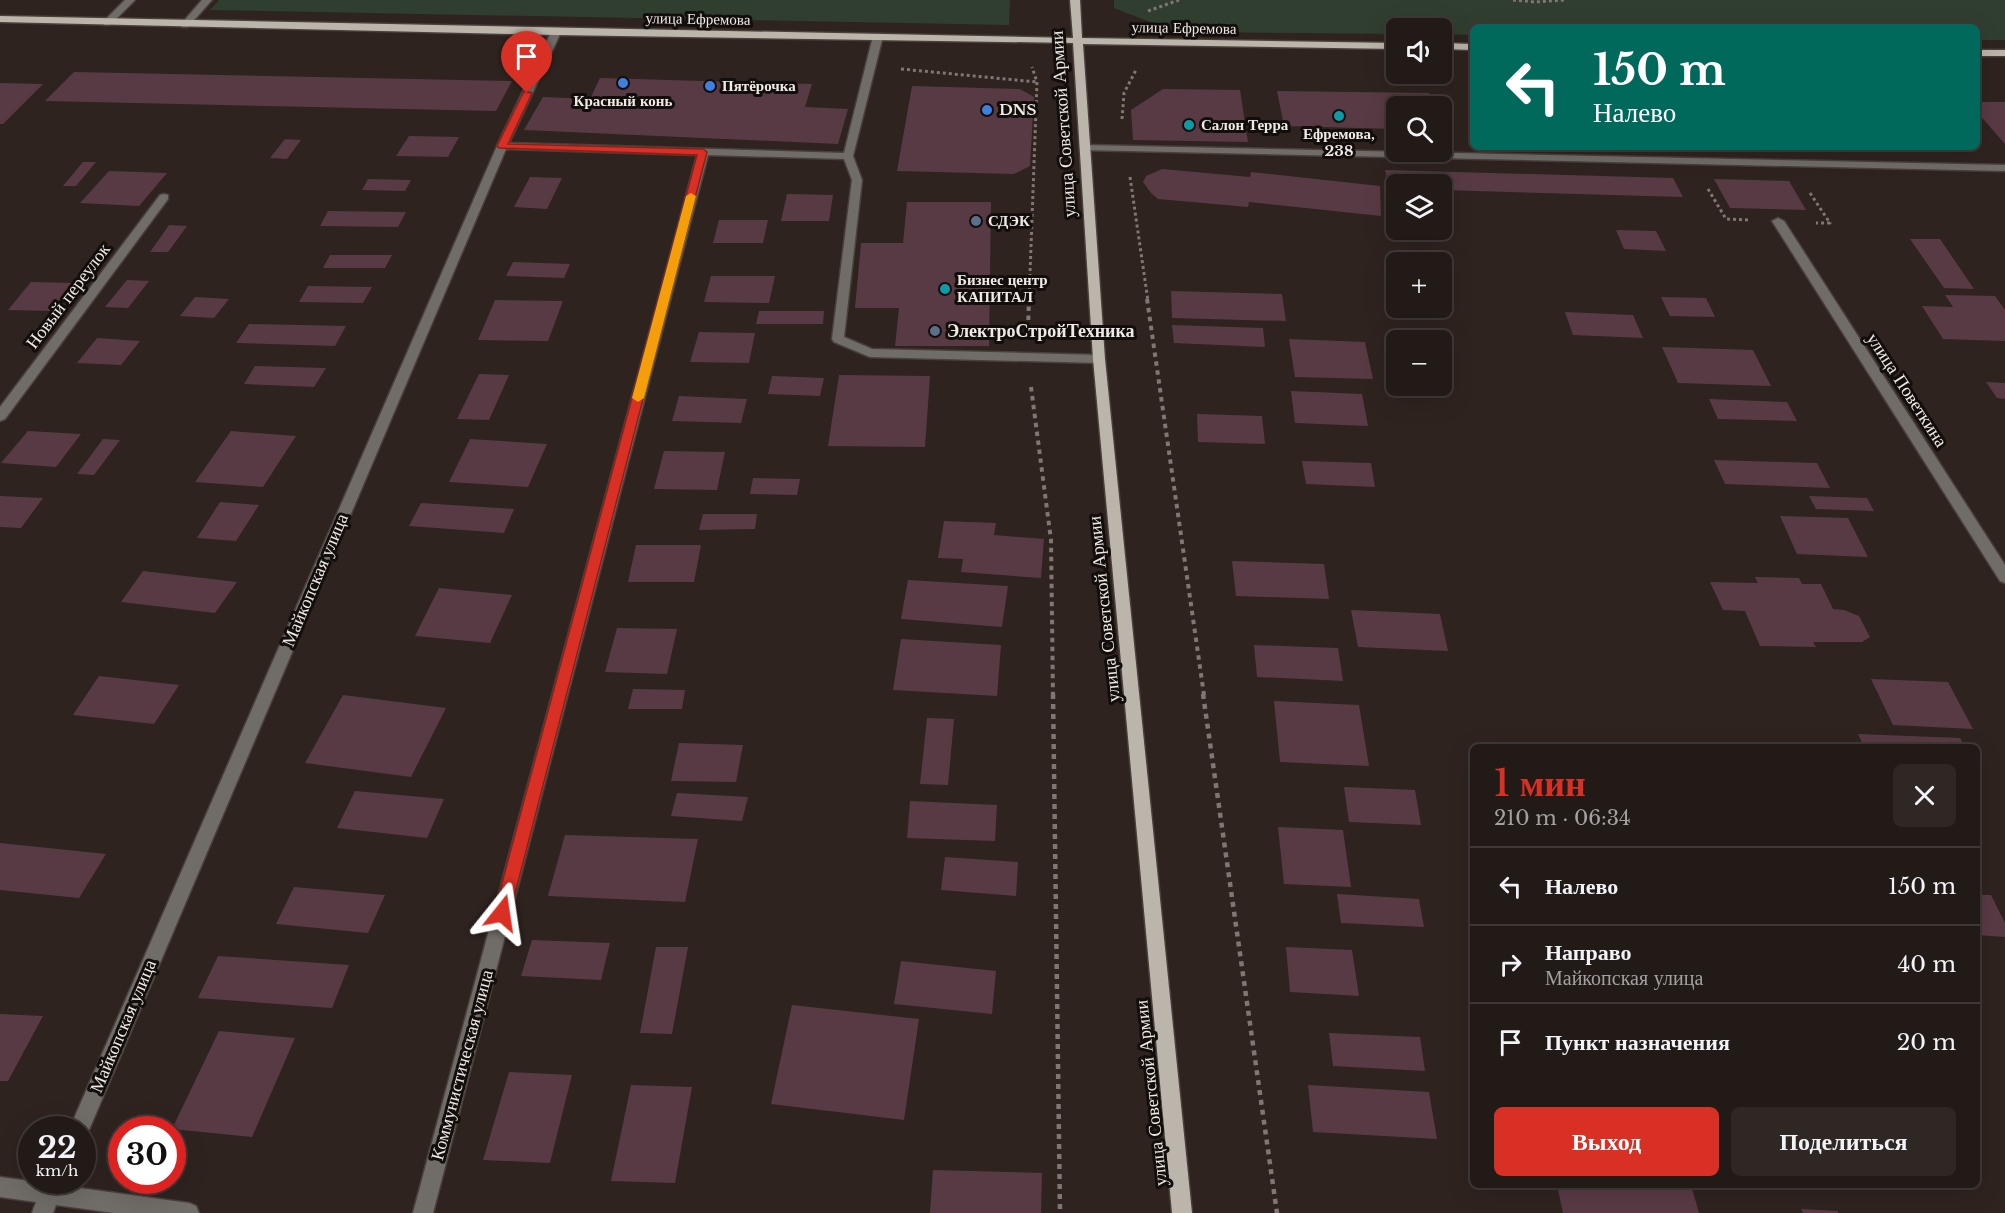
<!DOCTYPE html>
<html lang="ru">
<meta charset="utf-8">
<style>
:root{--surface:#221a17;--page:#2e2724;--text:#f1f3f6;--muted:#a2a1a1;--line:#3f3836;--accent:#d93025}
body{margin:0;font-family:"Libre Baskerville",serif;background:var(--page);color:var(--text);height:100vh;display:flex;flex-direction:column;font-size:22px;white-space:nowrap}
*{box-sizing:border-box;margin:0}
p{font-size:20px;color:var(--muted)}
.icon{flex:none;width:33px;height:33px;fill:none;stroke:currentColor;stroke-width:2;stroke-linecap:round;stroke-linejoin:round}
.map{position:relative;flex:1;overflow:hidden}
.sheet{position:absolute;left:1470px;top:744px;width:510px;height:444px;display:flex;flex-direction:column;background:var(--surface);border-radius:9px;box-shadow:0 6px 24px #0002,0 0 0 2px var(--line)}
.sheet>*{flex:none}
.top-card{position:absolute;left:1470px;top:24px;width:510px;height:126px;border-radius:9px;box-shadow:0 6px 24px #0002,0 0 0 2px var(--line);background:#00695c;color:#fff;overflow:hidden}
.buttons{position:absolute;left:1386px;top:18px;display:grid;gap:12px}
.buttons a{display:grid;place-items:center;width:66px;height:66px;border-radius:9px;background:var(--surface);box-shadow:0 6px 24px #0002,0 0 0 2px var(--line);font-size:30px}
.speed{position:absolute;left:18px;top:1116px;display:flex;gap:12px;font-size:30px;font-weight:700;text-align:center}
.speed>*{display:grid;place-content:center;width:78px;height:78px;border-radius:50%;background:var(--surface);box-shadow:0 6px 24px #0002,0 0 0 2px var(--line);line-height:1}
.speed small{font-size:15px;font-weight:400}
.speed .limit{border:9px solid #d22;background:#fff;color:#111}
.pin{position:absolute;display:grid;place-items:center;width:51px;height:51px;color:#fff;margin:-62px -26px;border-radius:50% 50% 50% 0;rotate:-45deg;box-shadow:0 0 6px #0007}
.pin .icon{rotate:45deg}
.me{position:absolute;width:66px;margin:-33px;rotate:15deg;stroke-linejoin:round;filter:drop-shadow(0 0 4px #0008)}
.turn{display:flex;align-items:center;gap:21px;height:126px;padding:0 24px;font-size:27px}
.turn .icon{width:78px;height:78px;stroke-width:2.5}
.turn b{display:block;font-size:42px;line-height:51px}
.round{display:grid;place-items:center;flex:none;width:63px;height:63px;border-radius:9px;background:var(--page)}
.overview{display:flex;align-items:center;justify-content:space-between;height:102px;padding:0 24px}
h1{font-size:36px;font-weight:600;line-height:45px;color:var(--accent)}
.button{display:flex;gap:12px;margin-top:auto;padding:12px 24px}
.button a{flex:1;height:69px;border-radius:9px;background:var(--accent);color:#fff;font-size:24px;font-weight:600;line-height:69px;text-align:center}
.button a+a{background:var(--page);color:var(--text)}
ul{padding:0;list-style:none}
li{display:flex;align-items:center;gap:18px;height:78px;padding:0 24px;border-top:2px solid var(--line)}
li div{flex:1}
li b{display:block;font-size:22px}
li em{font-style:normal}
.map>svg:first-child{display:block}
</style>
<div class="map">
<svg width="2005" height="1213" viewBox="0 0 2005 1213">
<rect width="100%" height="100%" fill="#2e231f"/>
<path fill="#303e2f" d="M219,0H1010L1009,25L210,10Z
M1114,0H2005V40H1977V27H1473V35L1442,34V28H1396V34L1176,32L1114,8Z"/>
<path fill="#583a44" d="M74,72L512,81L496,111L45,101Z
M600,78L812,84L805,107L848,109L838,144L524,130L543,97L590,99Z
M0,83L43,84L3,124H0Z
M912,86L1020,89L1034,97L1030,166L1014,174L897,171Z
M1163,89L1240,90L1248,142L1133,140L1131,110Z
M1277,91L1429,93L1432,106H1396V129L1284,126Z
M1977,102H2005V144L1977,112Z
M409,136L459,137L448,157L396,156Z
M285,139L301,140L287,159L270,158Z
M83,162H96L76,186H63Z
M1162,169L1250,177L1251,172L1380,186L1381,216L1249,202L1248,207L1158,199L1151,193L1143,182L1146,176Z
M1385,170L1673,178L1683,197L1442,190V184H1396V189H1390Z
M109,171L167,173L139,206L80,203Z
M530,177L562,178L547,209L514,207Z
M368,179L411,180L405,191L362,190Z
M1714,179L1789,181L1806,210L1730,208Z
M787,194L833,195L829,221H781Z
M907,202H991L989,346H895L899,308H855L861,243H903Z
M328,211L406,212L398,227L320,226Z
M719,220H768L763,243H713Z
M169,225L187,226L168,252H150Z
M1616,230L1656,231L1666,251L1624,249Z
M1910,239H1940L1974,289L1944,288Z
M330,255H392L385,268H323Z
M513,262L570,264L564,278L506,276Z
M711,276H775L769,303L704,302Z
M127,280L149,281L128,308L105,307Z
M31,282L74,283L52,311L8,310Z
M308,286L372,287L363,303L299,302Z
M1171,291L1282,294L1286,321L1172,318Z
M1945,295L1995,296L2005,310V341L1943,339L1922,306L1953,307Z
M195,297L229,299L214,318L180,316Z
M1661,297L1706,298L1715,317L1670,316Z
M495,300L563,301L548,341L478,340Z
M759,311H824L823,324H756Z
M1565,312L1633,315L1643,338L1573,335Z
M249,324L346,326L335,346L236,343Z
M1172,325L1263,328L1265,347L1174,343Z
M699,332L755,333L749,363L690,362Z
M97,338L140,341L121,365L77,363Z
M1289,339L1365,342L1373,379L1295,377Z
M1662,347L1753,350L1771,386L1678,383Z
M255,366L326,368L314,387L244,384Z
M479,374L509,375L489,420L457,419Z
M839,375L930,376L925,447L828,446Z
M772,376L824,378L820,396L768,394Z
M1986,382L2005,383V399L1997,398Z
M1291,391L1362,394L1368,426L1295,423Z
M679,396L747,399L741,423L672,421Z
M1709,399L1787,402L1797,421L1718,419Z
M1197,414L1262,416L1265,444L1198,442Z
M28,431L81,434L56,467L1,463Z
M231,431L296,436L263,487L195,482Z
M103,439L120,440L94,475L77,474Z
M470,439L547,444L528,487L449,482Z
M664,451L725,452L717,490L654,489Z
M1714,460L1817,463L1830,488L1725,484Z
M1302,461L1371,463L1375,487L1306,484Z
M753,478L800,479L797,495L750,494Z
M0,496L43,498L21,528L0,527Z
M1809,496L1867,498L1874,511L1816,509Z
M220,502L259,505L236,541L197,538Z
M421,503L514,509L504,533L409,526Z
M703,514H757L755,529L699,530Z
M1780,516L1848,518L1868,557L1797,554Z
M944,521L996,523L994,535L1044,539L1041,578L961,572L963,559L938,558Z
M636,545H701L694,582H628Z
M1232,561L1324,564L1329,599L1236,596Z
M143,571L237,582L215,613L121,602Z
M1755,577L1799,578L1802,584H1821L1833,609L1844,610L1859,616L1870,637L1862,642H1813L1816,647L1760,646L1745,611L1723,610L1710,582L1758,583Z
M908,580L1008,586L1002,627L901,619Z
M439,588L512,595L490,643L415,636Z
M1351,610L1440,614L1448,651L1358,647Z
M617,628L677,629L667,674L605,672Z
M901,639L1001,645L997,696L893,690Z
M1254,645L1338,648L1343,681L1257,677Z
M99,676L179,685L154,724L73,715Z
M1871,679L1948,682L1973,729L1893,725Z
M633,689L685,690L682,709H628Z
M343,695L446,708L411,777L305,763Z
M1274,701L1359,705L1369,766L1280,762Z
M927,718L954,719L948,785L920,784Z
M1858,734L1960,738L1965,747H1864Z
M679,743L743,745L736,782L671,781Z
M1344,787L1415,790L1421,825L1349,822Z
M355,791L444,799L427,838L337,828Z
M677,793L748,797L742,821L671,816Z
M910,801L997,805L995,841L907,838Z
M1278,827L1343,830L1351,887L1284,884Z
M565,835L698,839L685,902L548,896Z
M0,843L106,854L79,898L0,890Z
M945,857L1018,862L1016,896L941,890Z
M294,887L385,895L368,933L276,924Z
M1337,894L1419,899L1424,927L1341,923Z
M1977,895H1991L2005,923V937L1977,935Z
M532,940L610,943L601,980L521,976Z
M656,947H688L672,1034L640,1033Z
M1286,947L1352,950L1359,996L1290,992Z
M218,956L349,965L332,1008L198,998Z
M901,961L996,971L992,1014L894,1004Z
M792,1005L919,1019L904,1120L771,1104Z
M0,1014L43,1016L8,1081H0Z
M219,1031L295,1038L252,1137L172,1129Z
M1329,1033L1420,1037L1425,1071L1333,1066Z
M509,1072L572,1075L550,1163L483,1160Z
M631,1085L692,1087L675,1183L611,1181Z
M1308,1085L1429,1092L1437,1139L1313,1132Z
M933,1170L1042,1173L1041,1213H930Z
M1557,1185H1691L1699,1213H1563Z
M1801,1209L1838,1211V1213H1803Z"/>
<g fill="none" stroke-linecap="round" stroke-linejoin="round">
<g stroke="#493f3b" stroke-width="3">
<path id="minor" d="M125,0H135L110,25H104V21Z
M202,0H212L188,27H182V23Z
M556,29L561,32L509,143L844,153L873,36L881,34L883,36L853,156L862,180L844,337L872,349L1099,355L1105,359L1099,363L870,357L834,342L832,339L852,180L844,159L708,155L433,1213H413L697,155L506,149L86,1137L82,1139V1130H69L72,1123L497,146L551,32Z
M1085,145L2005,165V171L1081,150V146Z
M164,194L168,195V199L5,419L0,421V407L160,195Z
M1778,218L1784,221L2005,565V583L2000,581L1772,221Z
M0,1177L45,1183L46,1180H67L65,1186L189,1203L196,1206L199,1213H114L56,1205L53,1213H32L36,1202L0,1197Z"/>
</g>
<g stroke="#493f3b" stroke-width="3">
<path id="major" d="M1070,0H1080L1082,38L1396,43V49L1083,44L1105,359L1192,1213H1172L1093,359L1073,43L556,35L0,22V16L1073,38Z
M1442,43L1473,44V50L1442,49Z
M1977,50H2005V56H1977Z"/>
</g>
<path stroke="#807673" stroke-width="3" stroke-dasharray="3 3" stroke-linecap="butt" d="M1513,0L1535,2L1565,0
M1148,11L1179,0
M901,69L1037,82
M1122,119L1124,93L1136,70
M1130,177L1148,301
M1708,189L1726,219L1749,220
M1810,193L1830,223H1816
M1029,301L1037,82L1032,67"/>
<path stroke="#807673" stroke-width="4" stroke-dasharray="4.5 4.5" stroke-linecap="butt" d="M1147,299L1204,695
M1028,329L1029,299
M1031,387L1051,540L1053,695"/>
<path stroke="#807673" stroke-width="4.5" stroke-dasharray="5 5" stroke-linecap="butt" d="M1053,694L1060,1213
M1203,694L1277,1213"/>
<use href="#minor" fill="#706d68" fill-rule="evenodd"/>
<use href="#major" fill="#bbb5ab" fill-rule="evenodd"/>
</g>
<path fill="#d93025" stroke="#8d1f18" stroke-width="1.5" d="M524,91L532,93L508,144L703,149L707,152L510,913L508,919L502,921L496,919L494,913L697,155L499,148L497,146Z"/>
<path fill="#f59e0b" d="M691,193L696,196L644,398L638,402L632,398L686,196Z"/>
<g fill="#3f7fe0" stroke="#120e0c" stroke-width="2">
<circle cx="623" cy="83" r="6"/>
<circle cx="710" cy="86" r="6"/>
<circle cx="987" cy="110" r="6"/>
</g>
<g fill="#0f9aa8" stroke="#120e0c" stroke-width="2">
<circle cx="1339" cy="116" r="6"/>
<circle cx="1189" cy="125" r="6"/>
<circle cx="945" cy="289" r="6"/>
</g>
<g fill="#5c6f8a" stroke="#120e0c" stroke-width="2">
<circle cx="976" cy="221" r="6"/>
<circle cx="935" cy="331" r="6"/>
</g>
<g text-anchor="middle" stroke-width="6" stroke-linejoin="round" paint-order="stroke">
<g font-size="15" fill="#f1e9e6" stroke="#120e0c">
<text transform="translate(698 19) rotate(1)" y="5">улица Ефремова</text>
<text transform="translate(1184 28) rotate(1)" y="5">улица Ефремова</text>
</g>
<g font-size="15" font-weight="bold" fill="#f1e9e6" stroke="#120e0c" text-anchor="start">
<text x="722" y="91">Пятёрочка</text>
<text x="623" y="106" text-anchor="middle">Красный конь</text>
<text x="999" y="115">DNS</text>
<text x="1201" y="130">Салон Терра</text>
<text x="1339" y="139" text-anchor="middle">Ефремова,<tspan x="1339" dy="17">238</tspan></text>
<text x="988" y="226">СДЭК</text>
<text x="957" y="285">Бизнес центр<tspan x="957" dy="17">КАПИТАЛ</tspan></text>
</g>
<g font-size="18" fill="#f1e9e6" stroke="#120e0c">
<text transform="translate(1063 124) rotate(-94)" y="6">улица Советской Армии</text>
<text transform="translate(68 296) rotate(-53)" y="6">Новый переулок</text>
<text transform="translate(1907 390) rotate(57)" y="6">улица Поветкина</text>
<text transform="translate(315 580) rotate(-67)" y="6">Майкопская улица</text>
<text transform="translate(1104 609) rotate(-96)" y="6">улица Советской Армии</text>
<text transform="translate(123 1026) rotate(-67)" y="6">Майкопская улица</text>
<text transform="translate(462 1065) rotate(-75)" y="6">Коммунистическая улица</text>
<text transform="translate(1151 1093) rotate(-96)" y="6">улица Советской Армии</text>
</g>
<g font-size="18" font-weight="bold" fill="#f1e9e6" stroke="#120e0c" text-anchor="start">
<text x="947" y="337">ЭлектроСтройТехника</text>
</g>
</g>
</svg>
<div class="buttons">
<a><svg class="icon" aria-label="sound" viewBox="0 0 24 24"><path d="M4 9h4l5-4v14l-5-4H4zM17 9q2 3 0 6"/></svg></a>
<a><svg class="icon" aria-label="search" viewBox="0 0 24 24"><circle cx="10" cy="10" r="6"/><path d="M15 15l6 6"/></svg></a>
<a><svg class="icon" aria-label="layers" viewBox="0 0 24 24"><path d="M12 4l9 5-9 5-9-5zM3 14l9 5 9-5"/></svg></a>
<a>+</a>
<a>−</a>
</div>
<div class="speed"><div>22<small>km/h</small></div><div class="limit">30</div></div>
<div class="pin" style="left:527px;top:93px;background:#d93025"><svg class="icon" aria-label="arrive" viewBox="0 0 24 24"><path d="M6 21V4h12l-3 4 3 4H6"/></svg></div>
<svg class="me" style="left:502px;top:913px" viewBox="-20 -20 40 40"><path d="M0-17L14 15 0 8-14 15z" fill="#d93025" stroke="#fff" stroke-width="4"/></svg>
<div class="top-card">
<div class="turn"><svg class="icon" aria-label="left" viewBox="0 0 24 24"><path d="M17 20v-9H6M10 6l-5 5 5 5"/></svg><div><b>150 m</b>Налево</div></div>
</div>
<section class="sheet">
<div class="overview"><div><h1>1 мин</h1><p>210 m · 06:34</p></div><a class="round"><svg class="icon" aria-label="close" viewBox="0 0 24 24"><path d="M6 6l12 12M18 6L6 18"/></svg></a></div>
<ul>
<li><svg class="icon" aria-label="left" viewBox="0 0 24 24"><path d="M17 20v-9H6M10 6l-5 5 5 5"/></svg><div><b>Налево</b></div><em>150 m</em></li>
<li><svg class="icon" aria-label="right" viewBox="0 0 24 24"><path d="M7 20v-9h11M14 6l5 5-5 5"/></svg><div><b>Направо</b><p>Майкопская улица</p></div><em>40 m</em></li>
<li><svg class="icon" aria-label="arrive" viewBox="0 0 24 24"><path d="M6 21V4h12l-3 4 3 4H6"/></svg><div><b>Пункт назначения</b></div><em>20 m</em></li>
</ul>
<div class="button"><a>Выход</a><a>Поделиться</a></div>
</section>
</div>
